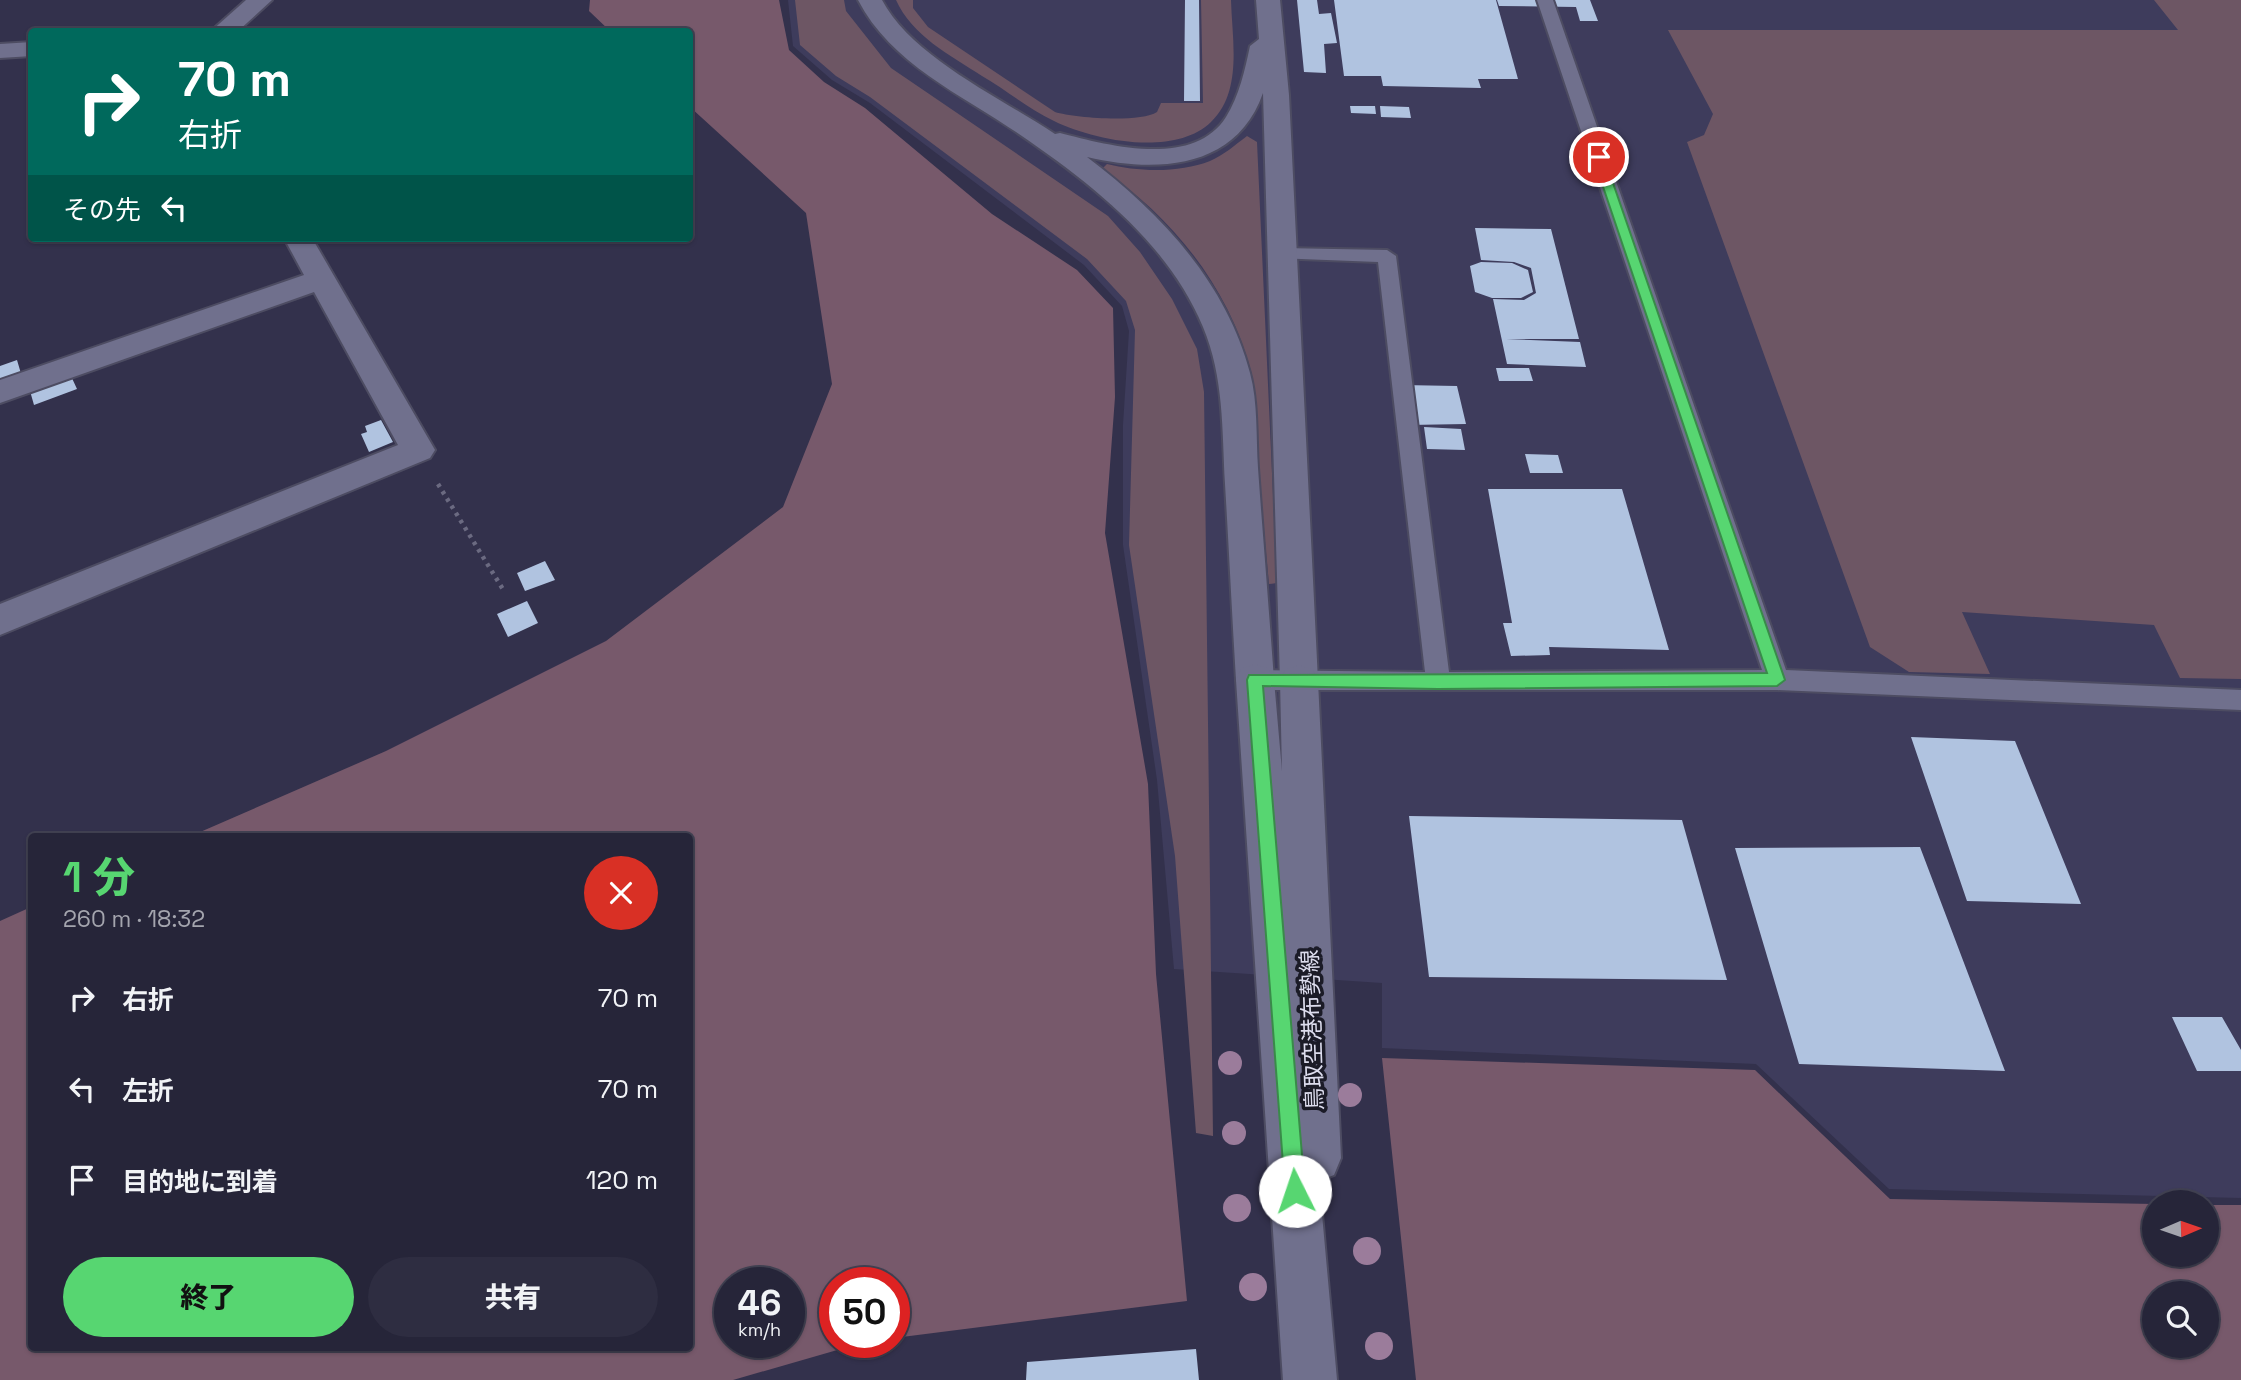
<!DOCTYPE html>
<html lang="ja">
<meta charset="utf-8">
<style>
:root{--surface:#262539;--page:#2e2d41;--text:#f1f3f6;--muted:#a4a5ae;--line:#424253;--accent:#57d671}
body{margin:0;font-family:"Space Grotesk","Noto Sans JP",sans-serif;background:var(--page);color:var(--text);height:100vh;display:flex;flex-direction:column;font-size:26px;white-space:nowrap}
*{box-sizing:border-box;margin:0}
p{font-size:23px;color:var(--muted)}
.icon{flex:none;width:38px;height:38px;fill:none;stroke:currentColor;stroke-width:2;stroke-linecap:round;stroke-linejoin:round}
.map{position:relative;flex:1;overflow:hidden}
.drawer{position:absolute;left:28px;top:833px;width:665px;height:518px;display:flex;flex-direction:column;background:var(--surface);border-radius:7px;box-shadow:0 2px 5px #0004,0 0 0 2px var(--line)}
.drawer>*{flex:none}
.guide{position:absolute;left:28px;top:28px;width:665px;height:214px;border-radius:7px;box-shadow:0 2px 5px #0004,0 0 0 2px var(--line);background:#00695c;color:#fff;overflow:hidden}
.needle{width:46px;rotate:88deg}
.fabs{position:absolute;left:2142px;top:1190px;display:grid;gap:14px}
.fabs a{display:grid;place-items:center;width:77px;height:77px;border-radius:50%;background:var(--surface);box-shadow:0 2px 5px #0004,0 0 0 2px var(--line);font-size:35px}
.speed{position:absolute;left:714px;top:1267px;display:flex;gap:14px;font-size:35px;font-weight:700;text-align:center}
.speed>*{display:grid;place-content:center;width:91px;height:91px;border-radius:50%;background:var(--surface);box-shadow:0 2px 5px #0004,0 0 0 2px var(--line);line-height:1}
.speed small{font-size:18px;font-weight:400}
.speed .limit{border:10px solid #d22;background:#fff;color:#111}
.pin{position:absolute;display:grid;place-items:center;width:60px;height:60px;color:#fff;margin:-30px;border:4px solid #fff;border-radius:50%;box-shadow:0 2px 7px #0007}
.me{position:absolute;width:77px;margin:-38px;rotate:356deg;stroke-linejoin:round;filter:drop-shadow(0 0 5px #0008)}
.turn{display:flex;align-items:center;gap:24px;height:147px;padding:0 35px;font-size:32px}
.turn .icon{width:91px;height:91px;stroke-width:2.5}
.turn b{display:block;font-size:49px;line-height:60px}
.then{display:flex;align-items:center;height:66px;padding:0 35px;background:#0003;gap:14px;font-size:26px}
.round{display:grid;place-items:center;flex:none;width:74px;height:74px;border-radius:37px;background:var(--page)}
.summary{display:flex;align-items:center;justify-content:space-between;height:119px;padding:0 35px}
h1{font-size:42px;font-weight:800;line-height:52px;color:var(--accent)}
.action{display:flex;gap:14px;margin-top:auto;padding:14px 35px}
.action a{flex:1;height:80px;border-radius:42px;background:var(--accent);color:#111;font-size:28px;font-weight:800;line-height:80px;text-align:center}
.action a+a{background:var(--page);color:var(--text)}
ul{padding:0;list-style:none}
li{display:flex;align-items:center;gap:21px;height:91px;padding:0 35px}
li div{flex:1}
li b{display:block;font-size:26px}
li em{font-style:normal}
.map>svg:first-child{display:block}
</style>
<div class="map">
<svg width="2241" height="1380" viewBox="0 0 2241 1380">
<rect width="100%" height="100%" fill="#33314c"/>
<path fill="#3e3c5c" d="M788,0H2241V1198L1889,1189L1756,1064L1382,1048V983L1174,969L1157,780L1123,545V425L1129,331L1122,306L1084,265L870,103L832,80L793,46Z"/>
<path fill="#6d5664" d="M795,0H844L846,11L891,68L1108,216L1140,252L1172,299L1197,349L1204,392L1213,1136L1196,1133L1175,856L1129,545L1135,330L1126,301L1087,259L870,97L836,76L800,45Z
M896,0H913V8L928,27L1055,112C1074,118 1140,123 1157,112L1161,103H1203L1201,0H1231C1232,40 1243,91 1211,122C1175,157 1095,141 1054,121C1029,109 1006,90 982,76C950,55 912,36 896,0Z
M2154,0H2241V679L2180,678L2154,625L1962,612L1990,674L1909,672L1870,647L1687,142L1704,135L1713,114L1668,30H2178Z
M1247,136L1257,142L1277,583L1269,584C1264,534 1260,484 1256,434C1255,414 1256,390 1251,371C1228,286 1173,218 1102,169L1107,164C1138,172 1180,173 1210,161C1224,155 1235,145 1247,136Z"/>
<path fill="#77596b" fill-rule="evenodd" d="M590,0H779L789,50L824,82L865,108L992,214L1077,270L1113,308L1115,397L1105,533L1148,784L1156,974L1187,1301L894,1338V1283H835V1342H865L733,1380H0V921L31,907L32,1348H690V836H191L386,751L606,641L783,507L832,384L806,213L690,107V32L610,31L589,11ZM730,1283H789V1342H730Z
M1382,1058L1755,1070L1890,1199L2154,1204V1255H2207V1205H2241V1380H1416ZM2154,1293H2207V1346H2154Z"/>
<path fill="#b0c3e0" d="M1185,0H1199L1200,101H1184Z
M1297,0H1317L1319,14L1331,13L1337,43L1324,44L1326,73L1304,72Z
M1334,0H1496L1518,79H1478L1481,88L1383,86L1381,76H1344Z
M1497,0H1590L1598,21H1580L1576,7L1499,6Z
M1350,106H1375L1376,114L1351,113Z
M1380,106L1409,107L1411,118L1381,117Z
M1475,228L1551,229L1579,339H1506L1580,342L1586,367L1507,364L1493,299L1524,300L1536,293L1531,268L1514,262L1481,260Z
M1481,262L1512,263L1528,270L1533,292L1521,298H1492L1475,292L1470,266Z
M17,360L22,377L0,384V366Z
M1496,368H1529L1533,381H1499Z
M71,376L77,389L34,405L30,391Z
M1402,385L1457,386L1466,424L1409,425Z
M381,420L393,442L369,452L361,434L367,432L365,426Z
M1424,427L1461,429L1465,450L1427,449Z
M1525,454L1558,455L1563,473H1530Z
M1488,489H1622L1669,650L1549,647L1550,655L1511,656L1503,623H1512Z
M545,561L555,580L525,591L517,573Z
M527,601L538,623L508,637L497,614Z
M1911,737L2015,741L2081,904L1967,901Z
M1409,816L1682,820L1727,980L1429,977Z
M1920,847L2005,1071L1799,1064L1735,848Z
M2172,1017H2222L2241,1050V1071H2197Z
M1196,1349L1199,1380H1026L1027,1362Z"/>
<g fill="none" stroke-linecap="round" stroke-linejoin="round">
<g stroke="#4d4c62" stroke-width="4">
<path id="service" d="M1537,0H1553L1786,670L2241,690V710L1777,690H1255L1246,687L1243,680L1246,673L1255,670L1425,672L1378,262L1275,258L1273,254L1275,250L1282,248L1387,250L1396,256L1449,672L1762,670Z"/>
</g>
<g stroke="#4d4c62" stroke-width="4">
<path id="minor" d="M246,0H272L237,32H210Z
M32,42V56L0,58V44Z
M284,238H312L435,450L430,458L0,635V604L398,445L314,292L0,403V380L304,275Z"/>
</g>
<g stroke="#4d4c62" stroke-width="4">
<path id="tertiary" d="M858,0H882C912,57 1001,98 1055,134L1060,133C1107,145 1193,169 1226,117C1239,96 1245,70 1250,46L1259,39L1256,0H1280L1289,95L1318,681L1313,692L1299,697L1285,692L1280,681L1263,93C1236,170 1156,173 1087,157C1160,212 1226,282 1250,373C1258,402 1256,438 1258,468C1263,539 1269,609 1274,680L1269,691L1255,696L1241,691L1236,680C1232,615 1229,549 1225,484C1222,430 1224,377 1203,327C1168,243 1092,184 1019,134C962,95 891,64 858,0Z"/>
</g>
<g stroke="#4d4c62" stroke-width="4">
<path id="secondary" d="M1255,664L1269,669L1274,680L1282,771L1280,681L1285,670L1299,665L1313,670L1318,681L1341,1158L1334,1175L1319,1181L1337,1380H1283L1236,680L1241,669Z"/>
</g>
<path stroke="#6b6a81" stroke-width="4.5" stroke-dasharray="3.5 5" stroke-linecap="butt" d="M438,484L504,591"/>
<use href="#service" fill="#70708d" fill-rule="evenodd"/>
<use href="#minor" fill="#70708d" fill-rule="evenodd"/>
<use href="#tertiary" fill="#70708d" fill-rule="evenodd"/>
<use href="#secondary" fill="#70708d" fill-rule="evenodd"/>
</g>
<g fill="#9b7c9b">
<circle cx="1230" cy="1063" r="12"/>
<circle cx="1350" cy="1095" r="12"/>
<circle cx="1234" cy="1133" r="12"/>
<circle cx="1237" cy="1208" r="14"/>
<circle cx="1367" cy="1251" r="14"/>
<circle cx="1253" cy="1287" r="14"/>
<circle cx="1379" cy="1346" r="14"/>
</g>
<path fill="#57d671" stroke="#398b49" stroke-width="2" d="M1599,154L1604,157L1785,680L1777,686L1438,689L1263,686L1305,1191L1302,1199L1295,1202L1288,1199L1285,1191L1247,680L1249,675L1767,673L1593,157Z"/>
<g text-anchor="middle" stroke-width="7" stroke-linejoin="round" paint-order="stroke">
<g font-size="23" fill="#dde" stroke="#1b1b27">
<text transform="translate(1312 1030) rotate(-92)" y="8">鳥取空港布勢線</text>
</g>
</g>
</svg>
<div class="fabs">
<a><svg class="needle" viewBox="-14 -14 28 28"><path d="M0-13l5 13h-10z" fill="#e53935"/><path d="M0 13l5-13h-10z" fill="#a4a5ae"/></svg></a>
<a><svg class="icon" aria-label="search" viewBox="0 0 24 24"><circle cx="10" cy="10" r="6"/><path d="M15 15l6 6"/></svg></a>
</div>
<div class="speed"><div>46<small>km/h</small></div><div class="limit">50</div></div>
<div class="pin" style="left:1599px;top:157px;background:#d93025"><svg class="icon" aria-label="arrive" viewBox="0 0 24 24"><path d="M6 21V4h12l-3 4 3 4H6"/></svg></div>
<svg class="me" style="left:1295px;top:1191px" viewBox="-20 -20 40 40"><circle r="19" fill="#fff"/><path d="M0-13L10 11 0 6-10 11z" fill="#57d671"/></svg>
<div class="guide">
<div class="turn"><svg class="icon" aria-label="right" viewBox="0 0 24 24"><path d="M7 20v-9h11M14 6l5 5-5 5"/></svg><div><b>70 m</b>右折</div></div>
<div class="then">その先<svg class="icon" aria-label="left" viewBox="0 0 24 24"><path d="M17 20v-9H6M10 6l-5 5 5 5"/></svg></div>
</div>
<section class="drawer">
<div class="summary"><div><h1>1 分</h1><p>260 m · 18:32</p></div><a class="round" style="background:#d93025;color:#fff"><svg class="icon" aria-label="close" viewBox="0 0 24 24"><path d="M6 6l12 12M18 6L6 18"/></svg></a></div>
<ul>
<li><svg class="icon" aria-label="right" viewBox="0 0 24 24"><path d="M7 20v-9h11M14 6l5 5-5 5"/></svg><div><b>右折</b></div><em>70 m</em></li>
<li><svg class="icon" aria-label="left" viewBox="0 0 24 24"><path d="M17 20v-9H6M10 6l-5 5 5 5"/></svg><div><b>左折</b></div><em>70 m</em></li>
<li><svg class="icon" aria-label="arrive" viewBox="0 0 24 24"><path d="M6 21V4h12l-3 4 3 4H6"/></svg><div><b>目的地に到着</b></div><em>120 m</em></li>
</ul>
<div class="action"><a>終了</a><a>共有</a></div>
</section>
</div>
